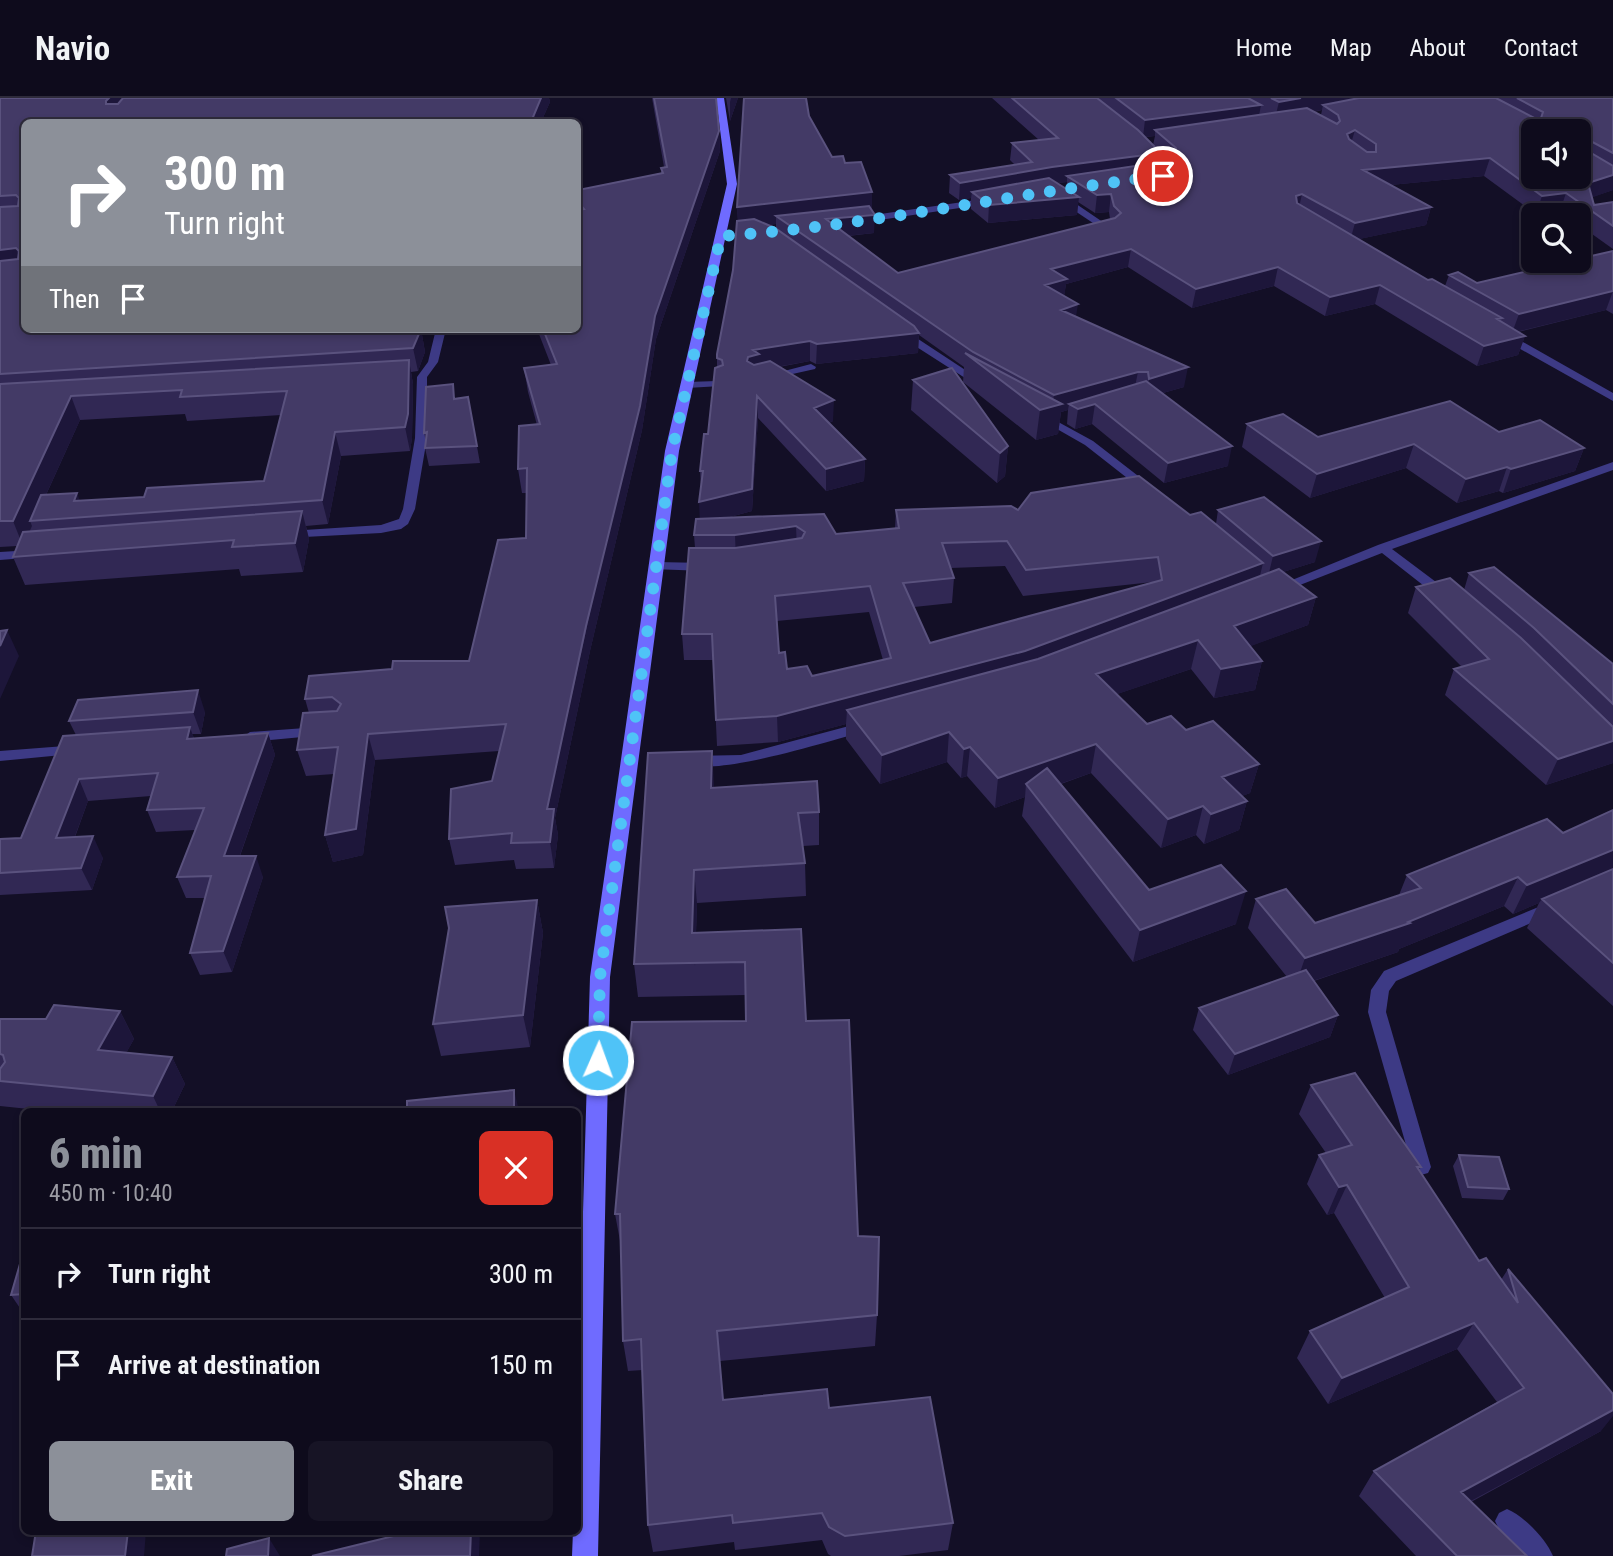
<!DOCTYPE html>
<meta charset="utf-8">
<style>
:root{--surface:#0e0b1c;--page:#171425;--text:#f1f3f6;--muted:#9b9ba3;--line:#2e2b3b;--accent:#8c9099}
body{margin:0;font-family:"Roboto Condensed",sans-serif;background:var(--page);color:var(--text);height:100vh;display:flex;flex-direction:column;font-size:26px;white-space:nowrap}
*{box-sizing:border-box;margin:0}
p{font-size:23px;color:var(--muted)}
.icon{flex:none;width:38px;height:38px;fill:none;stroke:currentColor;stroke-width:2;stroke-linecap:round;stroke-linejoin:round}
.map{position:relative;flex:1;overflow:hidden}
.panel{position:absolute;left:21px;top:1010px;width:560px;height:427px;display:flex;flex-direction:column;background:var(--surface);border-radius:10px;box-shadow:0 4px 10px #0003,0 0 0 2px var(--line)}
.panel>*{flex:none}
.banner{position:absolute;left:21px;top:21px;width:560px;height:214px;border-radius:10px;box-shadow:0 4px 10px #0003,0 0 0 2px var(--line);background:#8c9099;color:#fff;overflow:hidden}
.controls{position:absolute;left:1521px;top:21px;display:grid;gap:14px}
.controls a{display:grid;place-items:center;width:70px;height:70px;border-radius:10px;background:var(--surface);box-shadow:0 4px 10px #0003,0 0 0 2px var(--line);font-size:35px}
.pin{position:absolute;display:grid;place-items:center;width:60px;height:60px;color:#fff;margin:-30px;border:4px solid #fff;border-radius:50%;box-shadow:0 2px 7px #0007}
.me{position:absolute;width:77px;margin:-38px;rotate:2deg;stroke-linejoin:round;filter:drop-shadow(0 0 5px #0008)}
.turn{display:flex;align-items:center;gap:24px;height:147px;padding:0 28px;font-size:32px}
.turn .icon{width:91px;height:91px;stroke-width:2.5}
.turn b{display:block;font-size:49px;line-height:60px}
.then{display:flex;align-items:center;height:66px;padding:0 28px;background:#0003;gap:14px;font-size:26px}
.round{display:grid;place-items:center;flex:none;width:74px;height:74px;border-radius:10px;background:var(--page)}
.headline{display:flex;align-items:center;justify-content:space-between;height:119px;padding:0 28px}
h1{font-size:42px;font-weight:800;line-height:52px;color:var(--accent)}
.action{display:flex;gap:14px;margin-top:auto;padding:14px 28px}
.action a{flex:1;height:80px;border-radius:10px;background:var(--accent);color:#fff;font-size:28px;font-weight:800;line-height:80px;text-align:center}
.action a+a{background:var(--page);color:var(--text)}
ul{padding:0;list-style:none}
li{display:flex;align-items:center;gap:21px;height:91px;padding:0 28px;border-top:2px solid var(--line)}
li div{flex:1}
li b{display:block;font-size:26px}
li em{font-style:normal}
header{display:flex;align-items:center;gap:42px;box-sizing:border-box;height:98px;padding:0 35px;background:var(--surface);border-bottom:2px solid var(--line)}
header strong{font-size:33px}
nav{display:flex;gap:38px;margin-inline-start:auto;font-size:24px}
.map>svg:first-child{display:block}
</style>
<header>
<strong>Navio</strong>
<nav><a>Home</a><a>Map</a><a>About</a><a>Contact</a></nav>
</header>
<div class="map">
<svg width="1613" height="1458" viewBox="0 0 1613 1458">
<rect width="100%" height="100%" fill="#130f26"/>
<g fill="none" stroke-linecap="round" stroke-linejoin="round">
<path fill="#3d3a85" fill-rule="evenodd" d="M1060,96L1063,97L1116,133L1108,135L1057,101L1056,99Z
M990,100L995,103L993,105L853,126L848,123L853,120Z
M436,231H446L438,264L427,279V340L415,411L408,426L401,431L381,435L285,440V434L289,433L381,427L399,421L403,411L415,340L417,279L428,264Z
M898,233H906L985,285L976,287L898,237Z
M1499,235H1507L1613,295V303L1499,239Z
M811,266L816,269L815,271L770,281L765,278Z
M717,283L721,284V288L687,290L682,287L687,284Z
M1040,314L1093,343L1155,391L1149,395L1145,394L1085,347L1036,319L1034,317Z
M1613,364V372L1392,451L1452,496V502H1442L1382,455L1282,494L1277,495L1270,491L1378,447Z
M32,452L37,453V459L0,462V454Z
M656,464L706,465L712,469L706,473L651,471V465Z
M864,624L869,626L871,629L869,632C839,640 703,684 683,663L691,658L741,657Z
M319,629L324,631L326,634L324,637L250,644L243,639L250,634Z
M78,647L83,649L85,652L83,655L0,663V653Z
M1553,803L1559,805L1561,809L1559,813L1396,883L1389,893L1386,914L1431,1069L1428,1075L1421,1077L1414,1075L1368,914L1371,892L1384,873Z
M1507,1411C1524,1418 1546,1441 1553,1458H1525L1499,1431L1495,1423L1499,1415Z"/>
<path fill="#6f6bff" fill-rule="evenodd" d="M716,0H724L737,86L679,353L610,879L598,1458H572L573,1433H578V1282L590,879L665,353L727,86Z"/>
</g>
<path fill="#312854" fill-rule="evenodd" d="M0,0H549L550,4L541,24H24V231L364,233L421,231L425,254L418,273L411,274L413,286L412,340L410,353L341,358L328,426L306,428L309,441L303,474L241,478L239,471L25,487L13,459L17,448L0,449ZM185,316L187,323L281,317L264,383L144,399L80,403L46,397L80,322Z
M652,0H716L719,33L720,53L656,241L642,332L590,553L555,720L558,737L554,770L516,771L514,762L455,767L449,741L492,683L499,653L375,662L363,757L333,764L325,737L334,676L306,678L297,652L309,615L305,601L392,571L469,563L526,440L527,395H522L518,371L537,327L528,294L524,270L551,267L537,231H578V92L661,75V70L664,69Z
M726,0H738L730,23Z
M992,0H1613V92L1592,99L1594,107L1613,104V151L1578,126V117H1566L1560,113L1536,116L1484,78L1390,87L1431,109L1426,127L1359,141L1428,182L1445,188L1449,177L1477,185L1613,153V216L1606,212L1518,234L1525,238L1518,257L1477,268L1375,206L1325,218L1274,188L1192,210L1128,169L1066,186L1064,198L1076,219L1184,289L1163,295L1228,368L1164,385L1092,326L1075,331L1067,326L1068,312L1061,314L1058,336L1036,342L963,284L964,269L919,237L918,255L816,266L810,263L779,269L833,323L829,325L865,361L864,383L826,393L758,320L752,413L726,420L824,416L836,436L895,430L896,412H1018L1190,417L1216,426L1218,412L1315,464L1283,474L1316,499L1308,527L1250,548L1262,563L1255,592L1214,600L1191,571L1117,596L1147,626L1186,632L1259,666L1250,695L1242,698L1247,703L1239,732L1204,746L1196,737L1161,750L1091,675L1061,686L1149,792L1236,826L1133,864L1022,718L1025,699L995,710L967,678L961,680L947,664L880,686L846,641V626L778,644L717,648L713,562H684L682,536L695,450L694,437L700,421L701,390L700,373L708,336L717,269V256L733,172L738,122L737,109L809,18L832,59L845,65L872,94V113L874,135L848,138L898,175L1110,121L1109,114L1095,115L1078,104L1077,117L988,125L971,111V100L959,102L949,95L950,77L1015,67L1010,62L1012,45L1039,42ZM1322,12L1321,17L1314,14ZM1155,38L1153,47L1145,39ZM1161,56L1168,62L1169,63L1160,65ZM1067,84L1066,91L1057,85ZM776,126V130L768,127ZM1005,468L1023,498L1153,484L930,545L914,509L952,505L954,480L951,470ZM869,514L883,562L812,578L787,571L779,555L777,523Z
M913,282L1008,348L1005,378L997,385L911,312Z
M468,299L480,365L429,368L425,350L426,344L424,335L455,300Z
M1247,326L1318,339L1499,334L1584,350L1575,373L1503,395L1499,393L1457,405L1406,370L1310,400L1242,349Z
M1469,475L1613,566V665L1546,687L1445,597L1454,571L1462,569L1408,515L1416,489L1464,492Z
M78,602L205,614L201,636H192L194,640L268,635L275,657L240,758L263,779L232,874L200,877L190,855L205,800H186L177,779L195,732L156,734L147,712L151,698L88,703L75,739L103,760L92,792L0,797V741L21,740L76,637L69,623Z
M714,689L819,714V747L803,748L805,765L806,798L697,805L696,835L801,831L806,923L877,1217L875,1248L720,1263L723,1302L829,1310L953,1425L948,1452L899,1458H831L828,1456L822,1442L735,1452L734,1444L653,1454L648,1427L643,1272L628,1273L623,1243L621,1148L615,1116L746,923V897L638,899L634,866Z
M1613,712V908L1527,830L1539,805L1513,816L1504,808L1399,851L1398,854L1314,883L1338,917L1330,939L1228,977L1193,932L1199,910L1287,879L1248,830L1256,801L1315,825L1399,797L1407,777L1563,735Z
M537,802L543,835L530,949L441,958L433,926Z
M120,913L134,941L126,955L172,959L185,986L172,1013H48L0,1008V921H46Z
M1311,987L1421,1069L1419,1072L1479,1163L1501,1182L1508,1171L1601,1333L1471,1404L1527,1458H1416L1359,1398L1374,1373L1497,1304L1457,1251L1328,1306L1297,1260L1310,1233L1385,1200L1334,1115L1327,1117L1307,1086L1319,1057L1326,1055L1299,1016Z
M1459,1057L1509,1091L1503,1102L1462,1100L1453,1068Z
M24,1159V1216L11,1197Z"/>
<path fill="#1d163a" d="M109,0H144L112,22L106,6V3Z
M541,0H549L550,4L541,24H531Z
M731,0H738L730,23V4Z
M1301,0H1393L1323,7L1322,12L1275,20L1279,4Z
M1261,7L1258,23L1155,32V38L1143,39L1145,22Z
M1355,32L1350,49L1347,36Z
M719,33L720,53L656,241L642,332L590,553L555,720L558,737L554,770L550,744L547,711L655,218Z
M1161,55L1158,72L1067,78V84L972,94L971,100L959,102L960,85L1052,69Z
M1490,60L1484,78L1359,90L1363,72Z
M1613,77V92L1582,103L1588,85Z
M872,94V115L776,118V126L738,130L737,109Z
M1566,95L1560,113L1536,116L1542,98Z
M1111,96L1109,114L1095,115L1097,97Z
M1302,96L1298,114L1296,98Z
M1079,99L1077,117L988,125L989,107Z
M1431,109L1426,127L1350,143L1355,125Z
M875,117L874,135L826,140V121Z
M16,150L24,172L0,174V152Z
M1131,151L1128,169L1066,186L1064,200L1045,187L1051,171Z
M1278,169L1274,188L1192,210L1196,191Z
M1380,187L1375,206L1325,218L1330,199Z
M1613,193L1606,212L1512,235L1519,216Z
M1078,206L1075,225L1061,212Z
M353,231H364L358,254L352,234Z
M421,231L425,254L418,273L413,250Z
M919,235L918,255L816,266L817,246Z
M1525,238L1518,257L1477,268L1484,248Z
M810,243V263L759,272L747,263L748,259L753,252Z
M409,262L413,286L412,340L410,353L405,329Z
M1188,269L1184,289L1145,300L1149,281Z
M1138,274L1134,293L1069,306L1068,312L1061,314L1058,336L1036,342L1040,312L1052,309L1054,297Z
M71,298L80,322L34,423H30L32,428L23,448L13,423Z
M757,298L758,320L752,413L700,427L699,404Z
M834,302L833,323L814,331V310Z
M1095,306L1092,326L1075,331L1078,311Z
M335,334L341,358L328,426L322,402Z
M1414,346L1406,370L1310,400L1317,376Z
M1008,348L1005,378L997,385L1000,355Z
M1232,348L1228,368L1164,385L1168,365Z
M1584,350L1575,373L1503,395L1511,371Z
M865,361L864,383L826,393V371Z
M1507,369L1499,393L1457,405L1466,381Z
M77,395L86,419L74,403Z
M302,413L309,441L303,474L295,445Z
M796,428L797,453L736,462L735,437Z
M1321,443L1315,464L1268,479L1273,458Z
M1263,465L1257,490L1022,578L847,612L846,626L778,644L777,618Z
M1316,499L1308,527L1227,557L1234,528Z
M7,532L19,558L0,601V548Z
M1198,542L1191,571L1091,605L1096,576Z
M1262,563L1255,592L1214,600L1221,571Z
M198,592L205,614L201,636L193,614Z
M190,629L197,650L187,641Z
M949,634L947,664L880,686L882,657Z
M268,635L275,657L232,780L224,758Z
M368,636L375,662L363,757L333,764L325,737Z
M1613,643V665L1546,687L1558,661Z
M1096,646L1091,675L1034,695L1026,686L1025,699L995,710L998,680Z
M970,649L967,678L961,680L964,651Z
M712,653L714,686L713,723L711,690Z
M1259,666L1250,695L1215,709L1222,679Z
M79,681L88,703L66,762L56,740Z
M1247,703L1239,732L1204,746L1211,716Z
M1203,708L1196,737L1161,750L1168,721Z
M93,738L103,760L92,792L81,770Z
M1613,752V775L1542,801L1539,805L1513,816L1527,787Z
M256,758L263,779L232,874L223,853Z
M694,772L697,805L695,868L692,835Z
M1518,779L1504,808L1399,851L1398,854L1295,889L1305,860L1408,824Z
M1246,793L1236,826L1133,864L1140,832Z
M537,802L543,835L530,949L523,917Z
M120,913L134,941L113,979L98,952Z
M1338,917L1330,939L1228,977L1235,956Z
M172,959L185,986L172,1013H160L153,998Z
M514,992L519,1013H514Z
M1347,1087L1334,1115L1327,1117L1339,1089Z
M1474,1225L1457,1251L1328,1306L1342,1280Z
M1613,1312V1318L1601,1333L1443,1418L1461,1394Z
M128,1433H146L144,1458H125Z
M471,1433H480L479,1458H470Z
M269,1440L280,1458H268Z"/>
<path fill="#433a66" stroke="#5a527e" stroke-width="2" fill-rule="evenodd" d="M0,0H109L106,3V6H118L123,0H541L531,24H24V231H353L352,234L421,231L413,250L0,276V163L18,161L19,153L16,150L0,152V109L18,108L19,100L16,97L0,98Z
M654,0H716L719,33L655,218L640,308L586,528L547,711H554L550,744L511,745L512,735L449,741L451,691L492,683L506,626L368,636L356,731L325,737L338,649L297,652L303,615L337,613L341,606L332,599L305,601L309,578L392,571L393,563H469L498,442L526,440L527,370L518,371L519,328L540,326L524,270L557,266L543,231H578V112L584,111L578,104V92L663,75L661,70L667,69Z
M744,0H806L809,18L832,59L843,58L845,65L861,64L872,94L737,109Z
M1012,0H1097L1138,32L1161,55L1052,69L960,85L950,77L1032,64L1012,45L1058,40Z
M1116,0H1248L1261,7L1145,22Z
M1271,0H1301L1279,4Z
M1359,0H1496L1540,23L1543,14L1517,0H1613V55L1585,40H1582L1581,49L1613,68V77L1588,85L1594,107L1613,104V128L1566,95L1542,98L1490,60L1363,72L1431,109L1355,125L1302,96L1296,98L1297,105L1428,182L1432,181L1502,220L1497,221L1525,238L1484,248L1380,187L1330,199L1278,169L1196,191L1131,151L1051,171L1067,181L1045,187L1078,206L1061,212L1188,269L1149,281L1148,274H1138L1054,297L973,254L776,118L869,108L875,117L826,121L898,175L1115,120L1121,115L1114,108L1111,96L1097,97L1067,78L1176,62V50L1155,32L1307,10L1337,26L1340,23L1338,17L1323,7ZM1355,32L1376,46V54H1367L1349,41L1347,36ZM1533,33H1578V79H1533Z
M1049,80L1079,99L989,107L972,94Z
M754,121L775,130L914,228L919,235L817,246L810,243L753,252L759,256L748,259L747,263L754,267L770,263L834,302L814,310L865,361L826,371L757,298L752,391L699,404L703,373H700L704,336H708L715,270L723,267L722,262L717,260V256L733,172L737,123Z
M1613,153V193L1519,216L1449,177L1458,174L1477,185L1570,163H1578V161Z
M965,255L1062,306L1040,312Z
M409,262L408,316L405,329L335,334L322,402L30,423L41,397L77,395L74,403L144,399L147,390L264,383L287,293L180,299L182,292L71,298L13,423H0V286Z
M952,270L1008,348L1000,355L913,282Z
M1146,283L1232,348L1168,365L1095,306L1078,311L1069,306Z
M453,286L454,301L468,299L477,348L425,350L427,334L424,335L426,289Z
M1450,303L1499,334L1540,322L1584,350L1511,371L1507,369L1466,381L1414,346L1317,376L1247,326L1283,316L1318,339Z
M1139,378L1190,417L1201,414L1263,465L1025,553L777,618L716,622L712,536H682L689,450H735L802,440L805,434L796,428L735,437H694L696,421L824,416L836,436L899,430L896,412L1011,408L1018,412L1031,395ZM1007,443L1026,472L1158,459L1162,482L930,545L903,485L954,480L942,445ZM870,488L891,560L812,578L807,568L787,571L785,554L779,555L775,498Z
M1264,399L1321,443L1273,458L1218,412Z
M302,413L295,445L232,449L234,442L13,459L23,434Z
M1494,469L1613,566V606L1534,530L1469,475Z
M1279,471L1316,499L1234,528L1262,563L1221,571L1198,542L1096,576L1147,626L1171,618L1186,632L1213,623L1259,666L1222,679L1247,703L1211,716L1203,708L1168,721L1096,646L998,680L970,649L964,651L949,634L882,657L847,612L1038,561Z
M1450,480L1521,540L1613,629V643L1558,661L1454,571L1489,561L1416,489Z
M7,532L0,548V533Z
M198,592L193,614L69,623L78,602Z
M190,629L187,641L268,635L224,758H256L223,853L190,855L211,778L177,779L204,710L147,712L158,675L79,681L56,740L93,738L81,770L0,775V741L21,740L63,638Z
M712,653L711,690L817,683L819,714L798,715L805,765L694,772L692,835L801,831L806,923L849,922L858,1138L879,1139L877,1217L717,1233L723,1302L827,1291L829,1310L930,1299L953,1425L845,1438L829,1429L822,1415L733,1425L732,1417L648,1427L641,1241L623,1243L620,1116H615L632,924L746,923L745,864L634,866L648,655Z
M1047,670L1149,792L1221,767L1246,793L1140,832L1026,686Z
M1613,712V752L1527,787L1518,779L1408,824L1410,825L1305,860L1256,801L1286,791L1315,825L1421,790L1407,777L1547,721L1563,735Z
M1613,771V865L1542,801Z
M537,802L523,917L433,926L449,830L445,809Z
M1306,872L1338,917L1235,956L1199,910Z
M54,907L120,913L98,952L172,959L153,998L0,983V971L5,964L3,957L0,956V921H46Z
M1355,975L1421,1069H1417L1479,1163L1486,1160L1518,1205L1508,1171L1613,1296V1312L1461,1394L1527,1458H1457L1374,1373L1524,1290L1474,1225L1342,1280L1310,1233L1409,1189L1347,1087L1339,1089L1319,1057L1352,1047L1311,987Z
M514,992V1013H407V1003Z
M1459,1057L1499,1059L1509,1091L1468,1089Z
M22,1159H24V1196L11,1197Z
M36,1433H128L125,1458H32Z
M414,1433H471L470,1458H312Z
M269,1440L268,1458H226L227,1451Z"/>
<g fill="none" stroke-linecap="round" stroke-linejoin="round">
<path stroke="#4fc3f7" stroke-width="12" stroke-dasharray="0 21.6" d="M598,962L600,879L672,353L721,138C870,128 1015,95 1163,78"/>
</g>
</svg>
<div class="controls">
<a><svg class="icon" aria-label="sound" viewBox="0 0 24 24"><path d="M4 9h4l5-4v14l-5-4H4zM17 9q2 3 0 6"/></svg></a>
<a><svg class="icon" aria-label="search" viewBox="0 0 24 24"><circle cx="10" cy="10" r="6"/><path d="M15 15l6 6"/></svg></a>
</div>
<div class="pin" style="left:1163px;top:78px;background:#d93025"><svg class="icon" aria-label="arrive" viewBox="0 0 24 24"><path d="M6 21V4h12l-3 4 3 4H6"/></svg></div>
<svg class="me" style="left:598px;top:962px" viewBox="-20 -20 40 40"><circle r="17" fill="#4fc3f7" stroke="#fff" stroke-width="3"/><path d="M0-11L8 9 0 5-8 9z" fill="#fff"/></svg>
<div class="banner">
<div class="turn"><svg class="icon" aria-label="right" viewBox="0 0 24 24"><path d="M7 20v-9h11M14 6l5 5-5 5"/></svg><div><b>300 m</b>Turn right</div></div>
<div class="then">Then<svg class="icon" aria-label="arrive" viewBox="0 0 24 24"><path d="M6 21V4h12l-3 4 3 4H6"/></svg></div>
</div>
<section class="panel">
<div class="headline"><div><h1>6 min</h1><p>450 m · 10:40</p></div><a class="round" style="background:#d93025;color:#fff"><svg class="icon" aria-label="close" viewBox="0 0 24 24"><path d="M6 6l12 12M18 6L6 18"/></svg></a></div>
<ul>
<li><svg class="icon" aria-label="right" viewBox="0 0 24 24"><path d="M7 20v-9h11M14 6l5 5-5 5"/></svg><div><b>Turn right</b></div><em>300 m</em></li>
<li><svg class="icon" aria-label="arrive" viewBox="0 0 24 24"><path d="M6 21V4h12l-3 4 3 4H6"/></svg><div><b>Arrive at destination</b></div><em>150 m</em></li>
</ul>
<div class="action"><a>Exit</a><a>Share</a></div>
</section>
</div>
